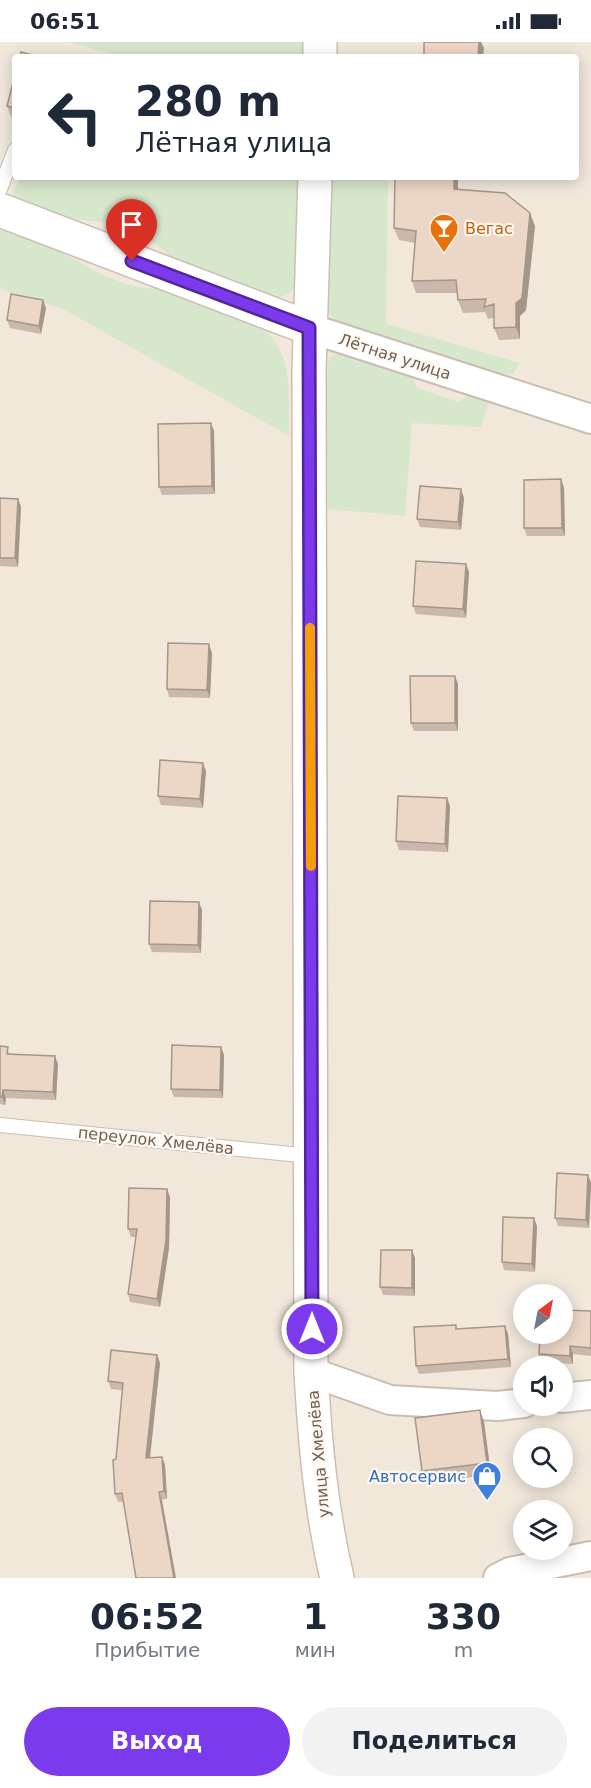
<!DOCTYPE html>
<html lang="ru">
<meta charset="utf-8">
<style>
:root{--surface:#fff;--page:#f2f2f3;--text:#1f2937;--muted:#747a83;--accent:#7c3aed}
body{margin:0;font-family:"DejaVu Sans",sans-serif;background:var(--page);color:var(--text);height:100vh;display:flex;flex-direction:column;font-size:22px;white-space:nowrap}
*{box-sizing:border-box;margin:0}
p{font-size:20px;color:var(--muted)}
.icon{flex:none;width:33px;height:33px;fill:none;stroke:currentColor;stroke-width:2;stroke-linecap:round;stroke-linejoin:round}
.map{position:relative;height:1536px;overflow:hidden}
.details{display:flex;flex-direction:column;background:var(--surface);flex:1}
.details>*{flex:none}
.hud{position:absolute;left:12px;top:12px;width:567px;height:126px;border-radius:6px;box-shadow:0 3px 15px #0003;background:#fff;color:var(--text);overflow:hidden}
.needle{width:39px;rotate:32deg}
.controls{position:absolute;left:513px;top:1242px;display:grid;gap:12px}
.controls a{display:grid;place-items:center;width:60px;height:60px;border-radius:50%;background:var(--surface);box-shadow:0 3px 15px #0003;font-size:30px}
.pin{position:absolute;display:grid;place-items:center;width:51px;height:51px;color:#fff;margin:-62px -26px;border-radius:50% 50% 50% 0;rotate:-45deg;box-shadow:0 0 6px #0007}
.pin .icon{rotate:45deg}
.me{position:absolute;width:66px;margin:-33px;rotate:0deg;stroke-linejoin:round;filter:drop-shadow(0 0 4px #0008)}
.turn{display:flex;align-items:center;gap:21px;height:126px;padding:0 24px;font-size:27px}
.turn .icon{width:78px;height:78px;stroke-width:2.5}
.turn b{display:block;font-size:42px;line-height:51px}
.eta{display:flex;justify-content:space-evenly;align-items:center;height:102px;text-align:center}
.eta b{font-size:36px;font-weight:700;line-height:42px}
.cta{display:flex;gap:12px;margin-top:auto;padding:12px 24px}
.cta a{flex:1;height:69px;border-radius:36px;background:var(--accent);color:#fff;font-size:24px;font-weight:700;line-height:69px;text-align:center}
.cta a+a{background:var(--page);color:var(--text)}
.status{display:flex;justify-content:space-between;align-items:center;height:42px;padding:0 30px;background:var(--surface);direction:ltr}
.status svg{height:16px;fill:currentColor}
.map>svg:first-child{display:block}
</style>
<div class="status"><b>06:51</b><svg viewBox="0 0 49 12"><path d="M0 12V9h3v3zM5 12V6h3v6zM10 12V3h3v9zM15 12V0h3v12zM26 1h20v11H26zM47 4h2v5h-2z"/></svg></div>
<div class="map">
<svg width="591" height="1536" viewBox="0 0 591 1536">
<rect width="100%" height="100%" fill="#faf5eb"/>
<path fill="#f1e7db" fill-rule="evenodd" d="M0,0H591V1536H0ZM15,15H576V135H15ZM524,1252H562V1292H524ZM524,1324H562V1364H524ZM524,1396H562V1436H524ZM524,1468H562V1508H524Z"/>
<path fill="#d6e7cb" d="M68,0H304L305,15H123Z
M20,135H96L113,138L114,135H303L296,243L289,252L273,257L187,227L153,200L111,181L65,176L11,157Z
M327,135H388L386,282L520,321L513,332L500,331L335,281L327,267Z
M0,186C52,195 85,232 134,244C144,247 155,246 166,247C183,250 252,280 267,290C295,318 288,357 289,394L63,267L10,251L0,245Z
M338,310L410,329L417,346L459,360L475,347L491,353L481,385L412,381L405,474L328,467L326,346L328,321L330,315Z"/>
<g fill="none" stroke-linecap="round" stroke-linejoin="round">
<g stroke="#cbbdb2" stroke-width="16">
<path id="service" d="M0,147L15,108
M0,1083L310,1114"/>
</g>
<g stroke="#cbbdb2" stroke-width="32">
<path id="minor" d="M309,286L591,377
M311,1330L390,1358L497,1364L524,1361
M562,1356L591,1353
M498,1536L510,1530L591,1514"/>
</g>
<g stroke="#cbbdb2" stroke-width="36">
<path id="tertiary" d="M0,168L309,286"/>
</g>
<g stroke="#cdbeb0" stroke-width="36">
<path id="secondary" d="M320,15V0
M315,135L309,329L311,1330C315,1400 321,1468 337,1536"/>
</g>
<use href="#service" stroke="#fff" stroke-width="14"/>
<use href="#minor" stroke="#fff" stroke-width="28"/>
<use href="#tertiary" stroke="#fff" stroke-width="33"/>
<use href="#secondary" stroke="#fff" stroke-width="33"/>
</g>
<path fill="#cbb8aa" d="M15,33V76L11,75L7,64Z
M458,147L535,184L526,268L520,274V297L499,298L494,286V276L488,277L485,270L463,271L458,258L457,251H416L412,239L415,201L399,198L394,186Z
M46,266L41,292L10,286L7,278Z
M214,389L215,452L162,453L159,445Z
M561,437L564,446L565,494H527L524,486Z
M0,456L18,457L21,465L18,525L0,524Z
M464,456L461,488L420,485L417,477Z
M466,522L469,530L466,576L416,572L413,564Z
M212,611L210,656L169,655L167,647Z
M455,634L458,642V689H414L411,681Z
M206,729L203,766L161,763L158,754Z
M447,756L450,764L448,810L399,808L396,799Z
M202,868L201,911L152,910L149,902Z
M0,1004L11,1012L58,1022L56,1058L6,1056L5,1063L0,1062Z
M221,1005L224,1013L223,1056L174,1055L171,1047Z
M588,1133L591,1141L589,1186L558,1184L555,1176Z
M170,1155L169,1206L160,1265L130,1260L128,1252L136,1195H131L128,1187Z
M537,1184L535,1230L504,1228L502,1220Z
M415,1216V1254L383,1253L380,1245Z
M591,1269V1314L573,1312V1322L542,1320L539,1312Z
M456,1283L457,1287L508,1292L511,1325L419,1332L416,1324Z
M157,1313L160,1321L150,1416L162,1415L165,1423L167,1457L118,1460L115,1452L116,1417L122,1348L111,1347L108,1339Z
M484,1380L491,1433L426,1440L422,1429Z"/>
<path fill="#a5968b" d="M479,0H481L484,6L483,15H478Z
M454,135H458V160L454,147Z
M530,171L535,184L526,268L520,274V297L516,285V261Z
M43,258L46,266L41,292L39,284Z
M211,381L214,389L215,452L212,444Z
M561,437L564,446L565,494L562,486Z
M461,447L464,456L461,488L458,480Z
M18,457L21,465L18,525L15,516Z
M466,522L469,530L466,576L463,567Z
M209,602L212,611L210,656L207,648Z
M455,634L458,642V689L455,681Z
M203,721L206,729L203,766L200,757Z
M447,756L450,764L448,810L445,802Z
M199,860L202,868L201,911L198,903Z
M221,1005L224,1013L223,1056L220,1048Z
M55,1014L58,1022L56,1058L53,1050Z
M3,1048L6,1056L5,1063L2,1055Z
M588,1133L591,1141L589,1186L586,1178Z
M167,1147L170,1155L169,1206L160,1265L157,1257Z
M534,1176L537,1184L535,1230L532,1222Z
M412,1208L415,1216V1254L412,1246Z
M505,1284L508,1292L511,1325L508,1317Z
M570,1304L573,1312V1322L570,1314Z
M157,1313L160,1321L149,1424L146,1416Z
M480,1368L484,1380L491,1433L487,1421Z
M162,1415L165,1423L167,1457L164,1449Z
M159,1450L162,1458L176,1536H174Z"/>
<path fill="#ecd6c6" stroke="#a5968b" stroke-width="1.5" d="M424,0H479L478,15H424Z
M21,10L40,15H20Z
M15,33V66L7,64Z
M395,135H454V147L505,151L530,171L522,256L516,261V285L494,286V262L484,265L486,257L458,258L456,238L412,239L416,189L394,186Z
M11,252L43,258L39,284L7,278Z
M211,381L212,444L159,445L158,382Z
M561,437L562,486H524V438Z
M420,444L461,447L458,480L417,477Z
M0,456L18,457L15,516H0Z
M416,519L466,522L463,567L413,564Z
M168,601L209,602L207,648L167,647Z
M410,634H455V681H411Z
M160,718L203,721L200,757L158,754Z
M398,754L447,756L445,802L396,799Z
M150,859L199,860L198,903L149,902Z
M172,1003L221,1005L220,1048L171,1047Z
M0,1004L8,1005L7,1012L55,1014L53,1050L3,1048L2,1055H0Z
M557,1131L588,1133L586,1178L555,1176Z
M129,1146L167,1147L166,1198L157,1257L128,1252L137,1187H128Z
M503,1175L534,1176L532,1222L502,1220Z
M381,1208H412V1246L380,1245Z
M562,1268L591,1269V1306L570,1304V1314L539,1312L540,1292H562Z
M456,1283V1287L505,1284L508,1317L416,1324L414,1285Z
M111,1308L157,1313L146,1416L162,1415L164,1449L159,1450L174,1536H136L122,1451L115,1452L113,1418L116,1417L123,1341L108,1339Z
M480,1368L487,1421L422,1429L415,1376Z"/>
<g fill="none" stroke-linecap="round" stroke-linejoin="round">
<g stroke="#51269a" stroke-width="15">
<path id="route" d="M132,219L309,286L312,1287"/>
</g>
<use href="#route" stroke="#7c3aed" stroke-width="10"/>
<path stroke="#f59e0b" stroke-width="10" d="M310,586L311,824"/>
</g>
<defs>
<g id="bar-pin" transform="scale(1.5)"><path d="M0 17L-7.5 6A9.5 9.5 0 1 1 7.5 6Z" fill="#e8710a" stroke="#fdf9f2"/><path d="M-6-5H6L.8 .8V4.5H3.5V6h-7V4.5H-.8V.8Z" fill="#fff"/></g>
<g id="shop-pin" transform="scale(1.5)"><path d="M0 17L-7.5 6A9.5 9.5 0 1 1 7.5 6Z" fill="#3f7fe0" stroke="#fdf9f2"/><path d="M-5-2.5h2.3a2.7 3.5 0 0 1 5.4 0H5L5.5 6h-11ZM-1.5-2.5h3a1.5 2.3 0 0 0-3 0Z" fill="#fff"/></g>
</defs>
<g fill-rule="evenodd">
<use href="#bar-pin" x="444" y="186"/>
<use href="#shop-pin" x="487" y="1434"/>
</g>
<g text-anchor="middle" stroke-width="4.5" stroke-linejoin="round" paint-order="stroke">
<g font-size="16" fill="#c56008" stroke="#fdf9f2" text-anchor="start">
<text x="465" y="192">Вегас</text>
</g>
<g font-size="16" fill="#725e51" stroke="#fdf9f2">
<text transform="translate(395 314) rotate(18)" y="6">Лётная улица</text>
<text transform="translate(156 1098) rotate(6)" y="6">переулок Хмелёва</text>
<text transform="translate(318 1412) rotate(-95)" y="6">улица Хмелёва</text>
</g>
<g font-size="16" fill="#366cbe" stroke="#fdf9f2" text-anchor="end">
<text x="466" y="1440">Автосервис</text>
</g>
</g>
</svg>
<div class="controls">
<a><svg class="needle" viewBox="-14 -14 28 28"><path d="M0-13l5 13h-10z" fill="#e53935"/><path d="M0 13l5-13h-10z" fill="#747a83"/></svg></a>
<a><svg class="icon" aria-label="sound" viewBox="0 0 24 24"><path d="M4 9h4l5-4v14l-5-4H4zM17 9q2 3 0 6"/></svg></a>
<a><svg class="icon" aria-label="search" viewBox="0 0 24 24"><circle cx="10" cy="10" r="6"/><path d="M15 15l6 6"/></svg></a>
<a><svg class="icon" aria-label="layers" viewBox="0 0 24 24"><path d="M12 4l9 5-9 5-9-5zM3 14l9 5 9-5"/></svg></a>
</div>
<div class="pin" style="left:132px;top:219px;background:#d93025"><svg class="icon" aria-label="arrive" viewBox="0 0 24 24"><path d="M6 21V4h12l-3 4 3 4H6"/></svg></div>
<svg class="me" style="left:312px;top:1287px" viewBox="-20 -20 40 40"><circle r="17" fill="#7c3aed" stroke="#fff" stroke-width="3"/><path d="M0-11L8 9 0 5-8 9z" fill="#fff"/></svg>
<div class="hud">
<div class="turn"><svg class="icon" aria-label="left" viewBox="0 0 24 24"><path d="M17 20v-9H6M10 6l-5 5 5 5"/></svg><div><b>280 m</b>Лётная улица</div></div>
</div>
</div>
<section class="details">
<div class="eta">
<div><b>06:52</b><p>Прибытие</p></div>
<div><b>1</b><p>мин</p></div>
<div><b>330</b><p>m</p></div>
</div>
<div class="cta"><a>Выход</a><a>Поделиться</a></div>
</section>
